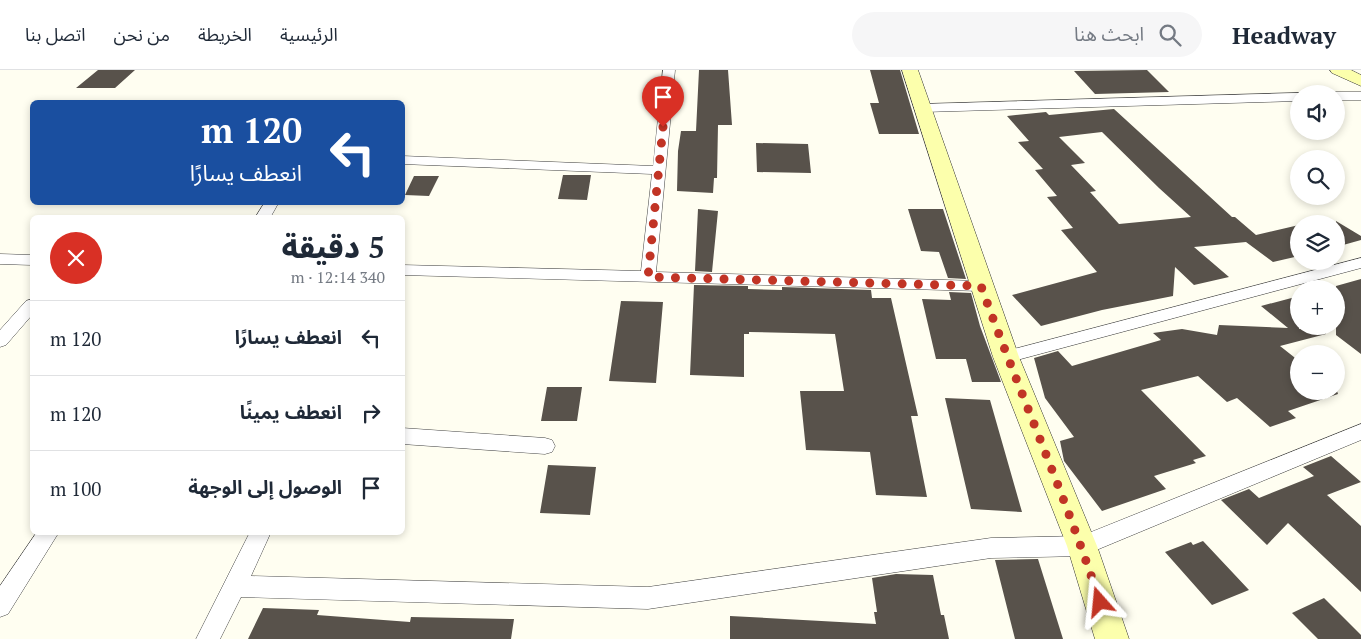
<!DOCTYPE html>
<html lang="ar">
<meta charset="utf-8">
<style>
:root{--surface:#fff;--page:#f6f6f7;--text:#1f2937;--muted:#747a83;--line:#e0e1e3}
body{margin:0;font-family:"PT Serif","Noto Sans Arabic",serif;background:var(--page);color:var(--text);direction:rtl;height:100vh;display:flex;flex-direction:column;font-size:19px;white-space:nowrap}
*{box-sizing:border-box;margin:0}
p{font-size:16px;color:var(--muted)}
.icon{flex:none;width:28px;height:28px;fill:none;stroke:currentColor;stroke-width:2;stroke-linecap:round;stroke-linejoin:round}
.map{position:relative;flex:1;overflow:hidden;direction:ltr}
.panel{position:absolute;left:30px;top:145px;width:375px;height:320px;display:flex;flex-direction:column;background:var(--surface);border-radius:8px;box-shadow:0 2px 8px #0003;direction:rtl}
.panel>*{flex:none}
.top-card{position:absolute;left:30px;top:30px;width:375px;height:105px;border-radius:8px;box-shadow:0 2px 8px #0003;direction:rtl;background:#1a4fa0;color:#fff;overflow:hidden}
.controls{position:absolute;left:1290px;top:15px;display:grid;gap:10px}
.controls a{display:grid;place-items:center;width:55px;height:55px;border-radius:50%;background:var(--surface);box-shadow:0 2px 8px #0003;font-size:25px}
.pin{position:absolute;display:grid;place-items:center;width:42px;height:42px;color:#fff;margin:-51px -21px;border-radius:50% 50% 50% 0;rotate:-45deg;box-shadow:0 0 5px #0007}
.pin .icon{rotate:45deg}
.me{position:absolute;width:55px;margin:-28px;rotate:342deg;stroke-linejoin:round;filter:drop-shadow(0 0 4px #0008)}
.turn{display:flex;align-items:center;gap:18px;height:105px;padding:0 20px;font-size:22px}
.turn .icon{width:65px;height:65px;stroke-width:2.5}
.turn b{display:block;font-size:35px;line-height:42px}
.round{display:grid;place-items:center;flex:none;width:52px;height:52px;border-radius:26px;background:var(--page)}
.overview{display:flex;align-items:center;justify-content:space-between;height:85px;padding:0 20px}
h1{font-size:30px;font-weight:800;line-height:38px}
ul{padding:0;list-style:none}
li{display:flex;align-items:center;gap:15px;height:75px;padding:0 20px;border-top:1px solid var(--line)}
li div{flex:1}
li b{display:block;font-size:19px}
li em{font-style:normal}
header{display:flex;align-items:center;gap:30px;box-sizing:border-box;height:70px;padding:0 25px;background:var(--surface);border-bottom:1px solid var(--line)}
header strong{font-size:24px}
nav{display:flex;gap:28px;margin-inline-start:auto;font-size:18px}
.search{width:350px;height:45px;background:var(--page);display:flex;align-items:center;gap:12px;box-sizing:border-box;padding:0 18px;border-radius:28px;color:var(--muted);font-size:19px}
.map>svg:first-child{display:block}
</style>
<header>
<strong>Headway</strong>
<div class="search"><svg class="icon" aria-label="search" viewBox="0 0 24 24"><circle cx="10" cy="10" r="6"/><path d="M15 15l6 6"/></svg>ابحث هنا</div>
<nav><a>الرئيسية</a><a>الخريطة</a><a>من نحن</a><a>اتصل بنا</a></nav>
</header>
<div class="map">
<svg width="1361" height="569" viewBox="0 0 1361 569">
<rect width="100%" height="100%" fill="#fffef1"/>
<path fill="#58524b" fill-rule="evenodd" d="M98,0H135L115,18H76Z
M699,0H728L732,55H718L717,108H714L713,123L677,121L678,81L681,61H696Z
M870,0H900L919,64H879L870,33H879Z
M1147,0L1169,22L1095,24L1074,1Z
M1114,39L1232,147H1235L1256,165L1299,155V186L1273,192L1246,172L1194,177L1229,207L1194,215L1175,197L1173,226L1102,240L1041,256L1012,225L1097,202L1061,160L1073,158L1047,127L1057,126L1035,100L1043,99L1018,72L1029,71L1007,46L1046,42L1049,45ZM1102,62L1159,118L1191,147L1119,154L1090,122L1096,121L1071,95L1085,93L1059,67Z
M756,73L808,74L811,103L757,102Z
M563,105H591L587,130L558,129Z
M414,106H439L429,126L405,125Z
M698,139L718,141L712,202L695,201Z
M908,139H943L966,209L948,208L939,182L921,181Z
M1336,151L1361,166V170L1336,177Z
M1361,209V284L1336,265V216Z
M694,215L748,216V219L782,220V217L871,220L872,228H891L918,346H911L927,427L876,425L870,382L806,380L800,321H844L835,264L749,262V264H744V307L690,305Z
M949,222L971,223L980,256L1001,312H972L966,289H936L922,229L951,230Z
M1299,226V259L1325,260L1326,264L1280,276L1299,291V321H1337L1338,324L1288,341L1296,348L1270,357L1237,328L1227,332L1198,306L1141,320L1206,386L1193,390L1196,393L1154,406L1166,419L1102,441L1064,391L1060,371L1074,367L1045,328L1034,288L1058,281L1072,296L1161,270L1153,263L1182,259L1217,265L1219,255L1288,258L1261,236Z
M621,231L663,232L656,313L609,311Z
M547,317H582L577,351H541Z
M945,328L990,330L1022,442L971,439Z
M1331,386L1361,412L1327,425L1361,456V522L1288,453L1267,475L1221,430L1249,419L1259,428L1314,406L1303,397Z
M548,395L596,397L590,445L540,443Z
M1203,471L1249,520L1212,535L1165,482L1191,472L1193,475Z
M1038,489L1063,569H1015L995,490Z
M896,504L933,505L941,545H944L949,569H730V546L876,554L874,542H877L872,508Z
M1324,528L1361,565V569H1318L1292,543Z
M263,538L319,540L317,545L410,552L411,547L514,549L511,569H248Z"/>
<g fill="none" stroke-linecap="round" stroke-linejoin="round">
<g stroke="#424242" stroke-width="1">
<path id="street" d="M663,0H675L656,202L981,211L987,212L989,216L987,220L981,221L402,205V195L641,201L652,104L402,94V86L653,96Z
M1336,22H1361V30H1336V24H1332Z
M1299,23V31L923,42L917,38L923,34Z
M265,132H279L270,148H255Z
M0,184L32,185V195L0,194Z
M1361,188V198L1006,293L1000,292L997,287L1000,282L1006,281Z
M32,229V245L6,275L0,277V260L26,231Z
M1361,354V370L1082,486L991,488L648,539L241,527L220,569H196L250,462H271L251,506L648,517L991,468L1081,466Z
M402,358L545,368L552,370L555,376L552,382L545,384L402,374Z
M37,462H59L8,544L0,547V516Z"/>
</g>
<g stroke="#313131" stroke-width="1">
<path id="secondary" d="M902,0H918L1019,287L1097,476L1129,569H1095L1067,476L993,287Z
M1330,0H1351L1361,5V16L1332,3Z"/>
</g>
<use href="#street" fill="#fff" fill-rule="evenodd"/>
<use href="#secondary" fill="#fcffac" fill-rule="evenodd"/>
</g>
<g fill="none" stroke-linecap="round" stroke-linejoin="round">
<path stroke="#c13425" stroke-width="9" stroke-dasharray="0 16.2" d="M663,57L648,207L981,216C1019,321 1065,425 1100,532"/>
</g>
</svg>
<div class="controls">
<a><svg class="icon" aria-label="sound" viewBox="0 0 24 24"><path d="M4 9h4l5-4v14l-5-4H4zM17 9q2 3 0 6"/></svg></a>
<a><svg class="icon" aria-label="search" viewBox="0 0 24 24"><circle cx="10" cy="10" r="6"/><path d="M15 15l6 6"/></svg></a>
<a><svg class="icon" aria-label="layers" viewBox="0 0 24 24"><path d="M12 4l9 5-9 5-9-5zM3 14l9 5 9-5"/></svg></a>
<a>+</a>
<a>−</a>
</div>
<div class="pin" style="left:663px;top:57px;background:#d93025"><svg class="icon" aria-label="arrive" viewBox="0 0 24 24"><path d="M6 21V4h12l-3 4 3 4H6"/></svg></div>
<svg class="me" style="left:1100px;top:532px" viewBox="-20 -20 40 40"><path d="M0-17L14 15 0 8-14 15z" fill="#c13425" stroke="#fff" stroke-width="4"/></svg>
<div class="top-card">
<div class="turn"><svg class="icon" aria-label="left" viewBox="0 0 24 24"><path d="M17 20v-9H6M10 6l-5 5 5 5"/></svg><div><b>120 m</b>انعطف يسارًا</div></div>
</div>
<section class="panel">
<div class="overview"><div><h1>5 دقيقة</h1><p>340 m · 12:14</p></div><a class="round" style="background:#d93025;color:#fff"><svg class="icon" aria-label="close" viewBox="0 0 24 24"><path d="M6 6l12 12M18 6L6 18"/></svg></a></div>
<ul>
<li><svg class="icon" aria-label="left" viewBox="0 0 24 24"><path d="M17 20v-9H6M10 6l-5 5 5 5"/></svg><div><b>انعطف يسارًا</b></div><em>120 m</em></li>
<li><svg class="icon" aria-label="right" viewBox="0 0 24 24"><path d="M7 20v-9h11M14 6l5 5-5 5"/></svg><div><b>انعطف يمينًا</b></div><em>120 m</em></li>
<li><svg class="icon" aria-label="arrive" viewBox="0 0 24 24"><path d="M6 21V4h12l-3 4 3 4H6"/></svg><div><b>الوصول إلى الوجهة</b></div><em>100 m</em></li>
</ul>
</section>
</div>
